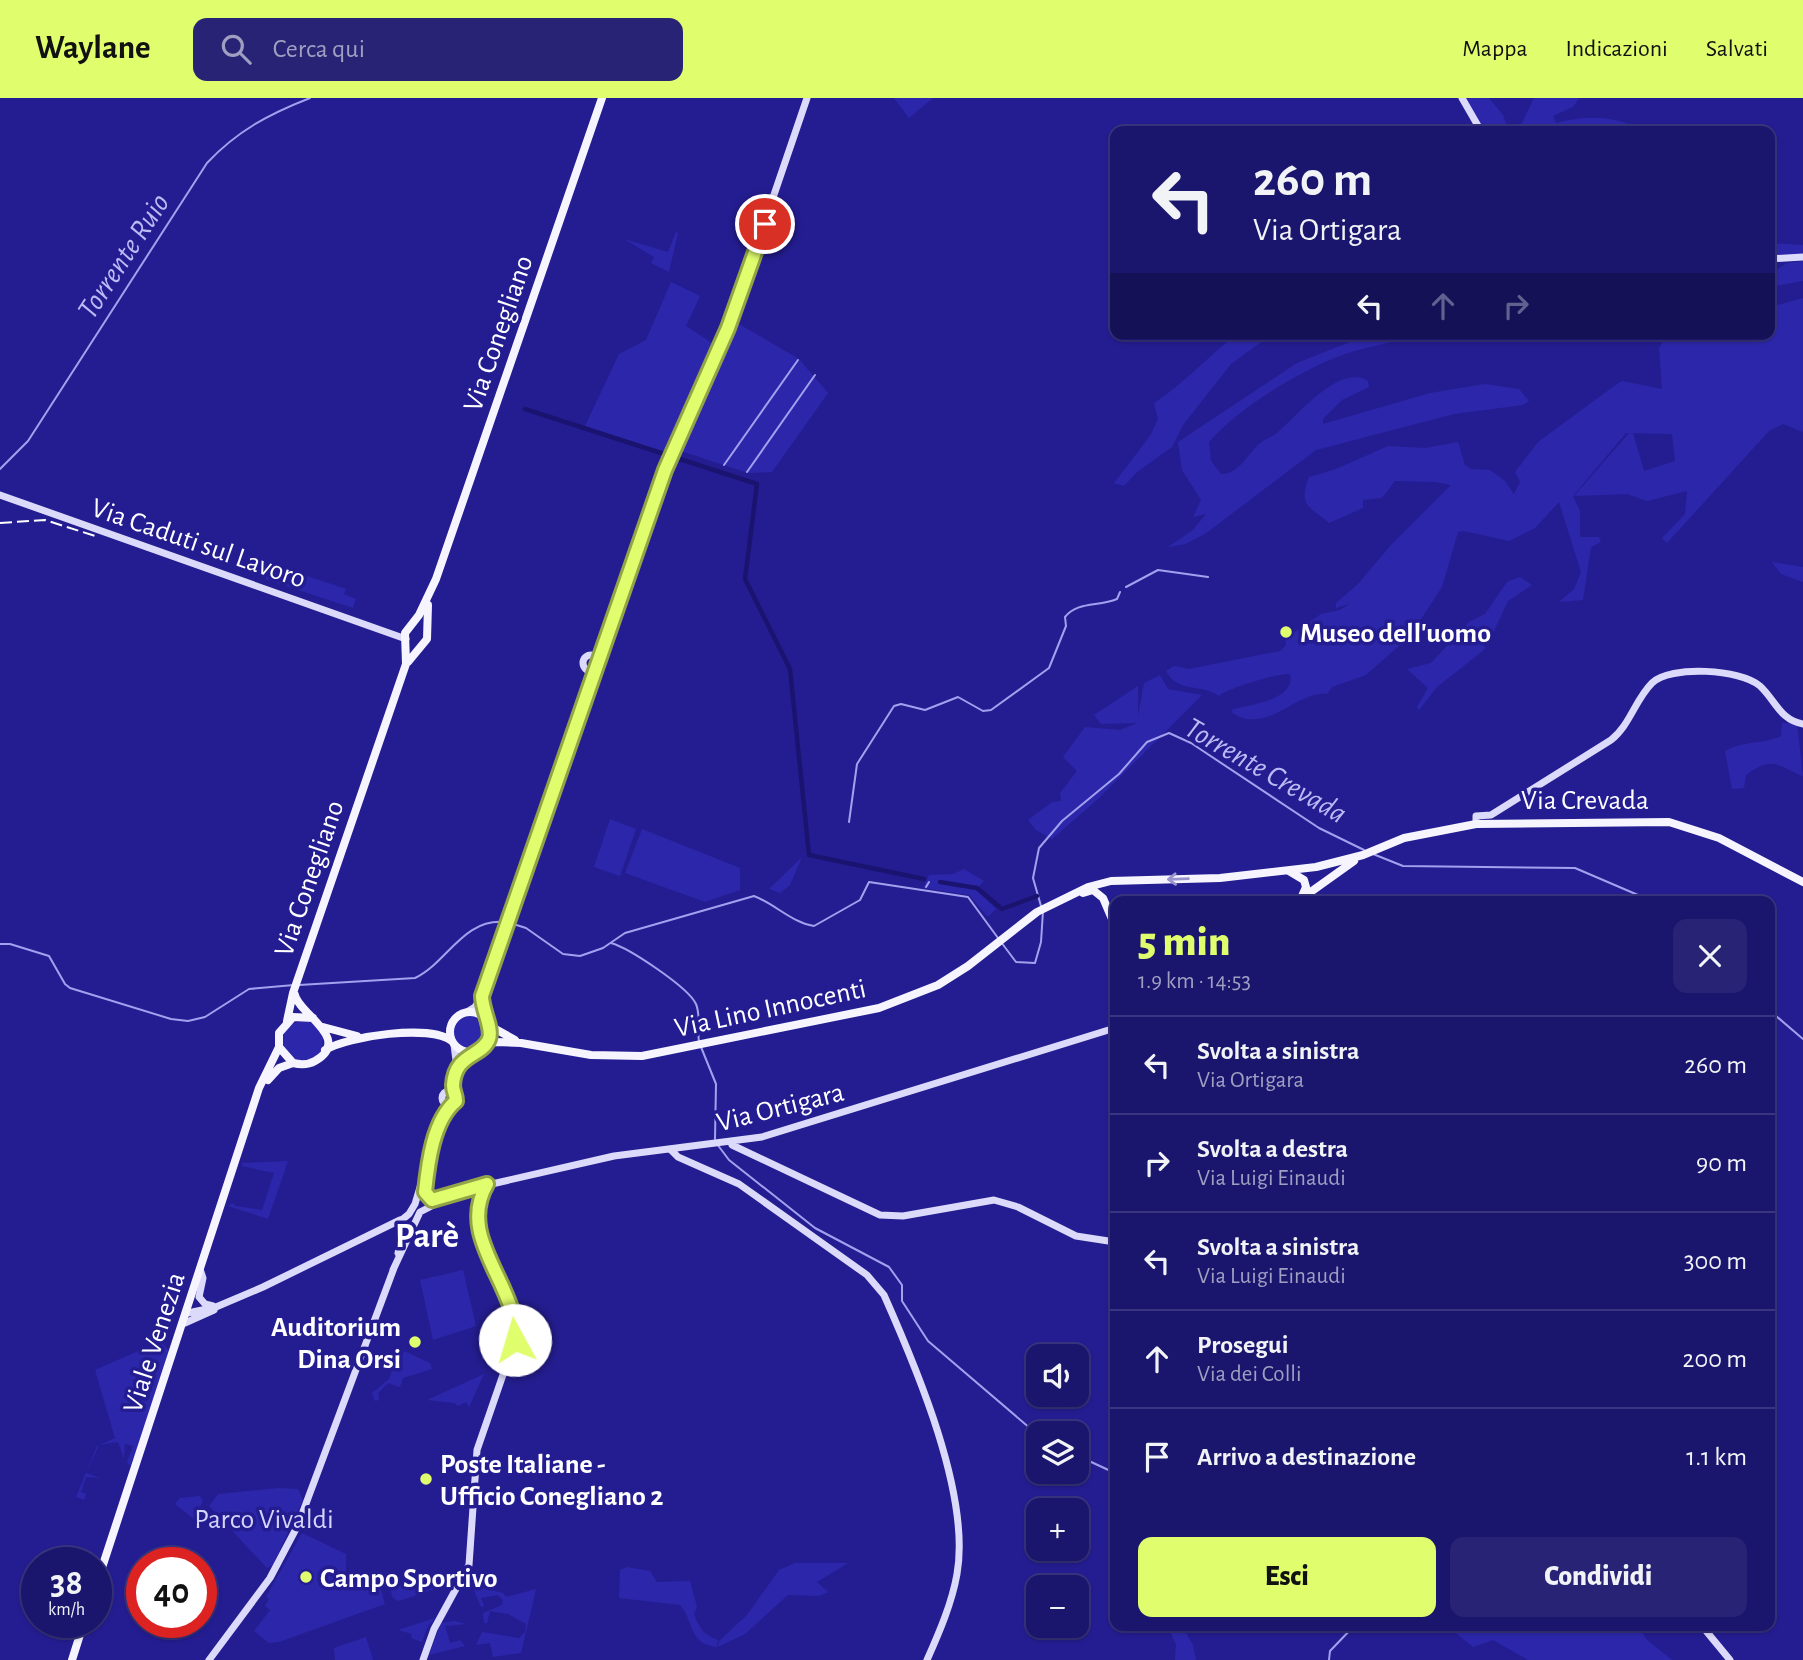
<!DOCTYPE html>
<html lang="it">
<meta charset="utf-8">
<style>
:root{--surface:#1b166d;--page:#282375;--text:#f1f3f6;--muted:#a09fc2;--line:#393580;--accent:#e0fd6d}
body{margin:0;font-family:"Alegreya Sans",sans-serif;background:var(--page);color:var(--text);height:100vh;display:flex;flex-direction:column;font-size:26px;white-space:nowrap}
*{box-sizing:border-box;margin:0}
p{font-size:23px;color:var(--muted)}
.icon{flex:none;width:38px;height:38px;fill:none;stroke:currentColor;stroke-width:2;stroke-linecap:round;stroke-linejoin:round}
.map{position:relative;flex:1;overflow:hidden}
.sheet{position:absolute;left:1110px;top:798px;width:665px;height:735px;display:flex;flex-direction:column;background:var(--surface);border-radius:14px;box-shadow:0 2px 5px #0004,0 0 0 2px var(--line)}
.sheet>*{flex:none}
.guide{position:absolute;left:1110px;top:28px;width:665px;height:214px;border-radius:14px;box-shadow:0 2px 5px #0004,0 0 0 2px var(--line);background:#1b166d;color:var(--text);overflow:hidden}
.controls{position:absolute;left:1026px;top:1246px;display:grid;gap:14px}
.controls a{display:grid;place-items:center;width:63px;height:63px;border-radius:14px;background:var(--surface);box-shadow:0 2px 5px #0004,0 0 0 2px var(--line);font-size:35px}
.speed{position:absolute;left:21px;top:1449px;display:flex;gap:14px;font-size:35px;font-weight:700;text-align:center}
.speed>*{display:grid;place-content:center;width:91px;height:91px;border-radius:50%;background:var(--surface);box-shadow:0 2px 5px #0004,0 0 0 2px var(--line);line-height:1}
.speed small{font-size:18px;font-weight:400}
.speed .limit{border:10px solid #d22;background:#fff;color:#111}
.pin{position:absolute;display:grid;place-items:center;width:60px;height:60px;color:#fff;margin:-30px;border:4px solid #fff;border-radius:50%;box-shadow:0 2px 7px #0007}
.me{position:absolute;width:77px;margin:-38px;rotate:354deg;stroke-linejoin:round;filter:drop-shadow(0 0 5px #0008)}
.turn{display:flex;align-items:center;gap:24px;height:147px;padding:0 28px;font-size:32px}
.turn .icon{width:91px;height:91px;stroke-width:2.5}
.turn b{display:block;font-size:49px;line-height:60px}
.lanes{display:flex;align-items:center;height:66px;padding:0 28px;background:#0003;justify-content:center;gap:35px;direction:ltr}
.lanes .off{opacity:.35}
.round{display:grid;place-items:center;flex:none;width:74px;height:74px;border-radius:14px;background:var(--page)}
.headline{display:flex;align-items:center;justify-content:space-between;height:119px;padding:0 28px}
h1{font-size:42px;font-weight:800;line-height:52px;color:var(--accent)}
.cta{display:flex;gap:14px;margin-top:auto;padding:14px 28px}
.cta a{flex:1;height:80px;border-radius:14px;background:var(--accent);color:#111;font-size:28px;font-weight:800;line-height:80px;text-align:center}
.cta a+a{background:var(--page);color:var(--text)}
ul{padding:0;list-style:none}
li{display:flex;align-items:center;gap:21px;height:98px;padding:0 28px;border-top:2px solid var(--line)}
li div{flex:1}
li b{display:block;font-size:26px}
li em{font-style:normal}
header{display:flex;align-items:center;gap:42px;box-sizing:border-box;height:98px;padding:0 35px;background:var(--accent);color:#111}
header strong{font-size:33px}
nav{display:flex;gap:38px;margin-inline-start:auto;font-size:24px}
.search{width:490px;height:63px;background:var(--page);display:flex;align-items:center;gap:18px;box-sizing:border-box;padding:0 24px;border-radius:14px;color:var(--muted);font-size:26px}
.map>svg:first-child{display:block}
</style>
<header>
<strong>Waylane</strong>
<div class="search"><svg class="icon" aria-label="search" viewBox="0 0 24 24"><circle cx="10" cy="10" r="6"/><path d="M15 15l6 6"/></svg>Cerca qui</div>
<nav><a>Mappa</a><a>Indicazioni</a><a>Salvati</a></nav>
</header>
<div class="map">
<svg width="1803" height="1562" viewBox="0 0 1803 1562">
<rect width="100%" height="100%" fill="#241d91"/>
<path fill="#2c27aa" d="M894,0H933L909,20Z
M1464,0H1489L1503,17L1509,33H1484Z
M1534,0H1579L1573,9L1553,18L1556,25C1587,17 1615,17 1643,33H1518Z
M676,134L678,135L669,174L651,165L654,159L624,141L668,154Z
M1769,145L1803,147V160L1769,162Z
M1803,163V183L1769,189V177L1787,165Z
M671,184L700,198L686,228L715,247L664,356L584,330L619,256L646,242Z
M1803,200V334L1783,326L1769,333L1667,445L1662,440L1685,416L1687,393L1647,403L1627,396L1574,398L1629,335H1633L1644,373L1675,363L1672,336L1626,335L1573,398L1580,413V439H1599L1601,444L1591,449L1583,502L1559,504L1574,491L1581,474L1559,404L1535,430L1509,443L1464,433L1458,434L1442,489L1410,538L1366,577L1332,589L1327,596C1296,592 1267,639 1231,614L1233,611C1250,607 1296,602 1290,576C1278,575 1229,590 1219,598C1201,585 1179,596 1166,573L1174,568L1189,571L1280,553L1286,547L1285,541L1321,516L1340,512L1349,506L1336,510V505L1358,486L1391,447L1451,387L1436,384L1395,383L1382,400L1363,402V410L1329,425C1312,409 1297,410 1309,379L1336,371L1388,348L1425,350L1458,344L1465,367L1471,371L1490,372L1505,383L1514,396L1520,384L1515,374L1538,344L1610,291L1622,283L1662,291L1659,250L1667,236H1769V205L1773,203L1778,207Z
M739,226L799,261L828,295L772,374L748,375L681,353Z
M1237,236H1272L1231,266L1183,327L1172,349L1137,374L1124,388L1114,385L1150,338L1158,321L1154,305C1184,286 1208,258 1237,236Z
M1370,236H1418C1394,245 1368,248 1345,256C1301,272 1239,309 1209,344L1211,363L1221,376C1238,377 1248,356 1259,346C1264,341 1271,340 1277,335C1296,319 1339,265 1368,283L1369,289L1342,302L1323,321V326L1430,295L1485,286L1519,291L1529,303L1523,307L1454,316L1316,352L1205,436L1185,446L1168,449L1193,432L1206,416L1193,419L1201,402L1182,372L1178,344L1297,265Z
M1772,464L1803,469V484L1781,476Z
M271,466L346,491L344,496L356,501L353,510L265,481Z
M1520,479L1532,487L1508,503L1494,533L1483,544L1485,551L1437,589L1419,612L1417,609L1428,590L1407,571L1431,565L1469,524L1485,516L1507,484Z
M1160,577L1168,591L1202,597L1098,701L1052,741L1036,732L1028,722L1052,704L1061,703L1060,695L1077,673L1063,659L1085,629L1120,632L1137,625L1101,626L1094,617L1138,588V618L1144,585Z
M1782,625L1797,626L1803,678C1778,668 1773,657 1746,677L1744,690L1732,691L1725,653C1744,642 1762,647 1781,638Z
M610,721L636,731L620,778L594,769Z
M642,731L740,770V792L705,804L625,775Z
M802,759L790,787L780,795L769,791Z
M964,771L984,783L976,792L996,811L988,819L969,797L923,790L929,777L953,776Z
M454 934a16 16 0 1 1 32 0a16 16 0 1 1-32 0Z
M283 943a20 20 0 1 1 40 0a20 20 0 1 1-40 0Z
M288,1063L268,1121L228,1108L233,1105L235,1108L262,1112L274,1075L242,1068V1065Z
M463,1172L476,1228L433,1242L420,1182Z
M161,1243L169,1253L139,1348L130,1368L127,1364L133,1348L125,1346L124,1360L118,1344L99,1347L86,1375L100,1380L86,1379L81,1394L86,1396L84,1402L76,1399L97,1348L115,1340L95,1272Z
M404,1253L430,1265L432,1271L403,1280L400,1289L388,1285L378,1295L379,1302L375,1303L372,1295L389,1281L396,1261H401Z
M484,1276L469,1309L466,1304L458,1308L454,1305L427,1302Z
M278,1390L298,1391L303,1402L273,1467L267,1470L209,1408L218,1396Z
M200,1398L203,1403L194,1421L175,1406L180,1400Z
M302,1435L346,1456V1477H377L385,1506L279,1544L269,1545L254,1533L270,1512L265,1508L269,1501L266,1499Z
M795,1465H848L817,1484L828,1494L819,1498L788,1497L745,1536L718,1549L719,1543L747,1517L779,1472Z
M627,1469L650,1473L657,1484L690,1483L697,1509L694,1516C699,1530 704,1537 718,1542L717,1549C688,1546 695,1524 680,1507L619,1500L620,1472Z
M458,1480L449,1486L399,1503L393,1500L388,1485Z
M476,1488L503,1495L506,1499L536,1491L521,1555L493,1559L490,1545L476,1547L482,1534L519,1540L525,1534L526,1526L508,1516L490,1513L487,1525H484L483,1515L502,1507L503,1502L498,1497L481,1500L484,1508L481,1509L473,1490Z
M435,1520L428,1528L422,1544L411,1540L412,1536L398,1532Z
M455,1523L466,1526L445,1528L450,1545L460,1542L465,1548L429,1557L441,1525Z
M1168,1528H1182L1193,1547L1196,1562H1175L1176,1547Z
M1447,1528H1639L1646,1541L1672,1562H1528L1493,1542L1473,1549Z
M366,1539L373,1562H335L334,1550Z"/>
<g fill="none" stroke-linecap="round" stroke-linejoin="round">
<path stroke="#a3a1ef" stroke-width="2" d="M724,367L798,262
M0,371L28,343L207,65C237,33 269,16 310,0
M747,374L815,277
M1126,489L1158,472L1208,479
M849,724L857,666L894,608L901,606L925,612L958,599L983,613L991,612L1049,570L1066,528L1065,519C1078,503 1098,509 1117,501L1120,494
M1373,756L1403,768L1575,770L1652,803
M926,789L929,784
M1041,808L1033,780L1039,750L1062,723L1119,676L1147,644L1169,635L1191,645L1319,730L1364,752
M510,825L526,830L563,856L580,858L603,850L625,835L754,798C775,806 791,824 814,828L860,802L869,784L968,799L998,840
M1001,844L1016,864L1035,865L1041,844L1043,813
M611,845C629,850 688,889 696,906C701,918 697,931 699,944
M0,846H10L49,858L65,886L70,890L171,921L188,923L205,919L249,891L294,887
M299,887L415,880C447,865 463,820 505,824
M1769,912L1803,941
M701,949L716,986L715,1041
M717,1046L729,1062L815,1130L889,1169L902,1187V1203L928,1243L1038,1337
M1076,1357L1115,1375
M1329,1562L1330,1553L1354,1528"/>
<path stroke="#1a1470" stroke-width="4.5" d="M525,311L757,386L745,481L790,571L809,757L924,781
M940,784L977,790L1002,811L1037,798"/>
<path stroke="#dcdafa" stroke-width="7" d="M1462,0L1481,33
M1769,161L1803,159
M0,397L406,541
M583 565a8 8 0 1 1 16 0a8 8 0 1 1-16 0Z
M599,562L667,365L734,214L807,0
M1476,726V718L1491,717L1611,642C1630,627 1635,602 1652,585C1670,567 1741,571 1760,588C1776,603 1780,622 1803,626
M482,899L485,920
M467,914L475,909L482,898L595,572
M454,947L457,970
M449,992L463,962L474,954
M442 1000a7 7 0 1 1 14 0a7 7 0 1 1-14 0Z
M732,1047L880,1117L903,1118L994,1102L1018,1109L1076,1138L1115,1144
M671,1052L678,1059L739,1086L867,1177L884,1197C916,1269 971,1397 957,1476C952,1505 939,1535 927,1562
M426,1099L427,1079
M398,1155L402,1138L398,1125L409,1116L415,1106L445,1006
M200,1171L203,1180L199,1199L205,1206L213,1208
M393,1172L420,1114L461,1093L614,1058L762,1039L1115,930
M188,1215L216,1209L263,1189L400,1122
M185,1225L214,1212
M1702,1528L1730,1562
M209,1562L270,1480L298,1427L394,1170
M423,1562L434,1531L469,1467L477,1352L515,1242C519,1203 490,1179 482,1143C478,1126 485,1103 476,1089"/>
<path stroke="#f6f5ff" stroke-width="8" d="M408,564L427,541L428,507
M1289,773L1304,782L1306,789L1302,798
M1083,795L1093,792L1103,800L1115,828
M1298,803L1354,763
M295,897C299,916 353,941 315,963C308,967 301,967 293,965L279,949V935L293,919L313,920
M450 934a20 20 0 1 1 40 0a20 20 0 1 1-40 0Z
M287,923L293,895L406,566L405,535L419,517L436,481L602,0
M490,928L515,942
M323,929L357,938
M485,948L496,944L521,945L591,957L642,958L879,910L938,887L968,868L1037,814L1088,789L1111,783L1220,780L1316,769L1363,757L1404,740L1476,726L1669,724L1719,740L1803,784
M325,952C348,938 430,926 452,943
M268,982L279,970L293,965
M96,1488L259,990L279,949
M72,1562L84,1524"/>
<path stroke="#fff" stroke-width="2" stroke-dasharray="12 5" stroke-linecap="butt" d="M0,425L45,422L95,438"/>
</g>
<defs><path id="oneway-shaft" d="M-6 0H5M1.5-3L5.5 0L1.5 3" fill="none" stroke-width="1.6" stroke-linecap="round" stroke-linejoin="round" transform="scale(1.75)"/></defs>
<use stroke="#9894ce" href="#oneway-shaft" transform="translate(1178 781) rotate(178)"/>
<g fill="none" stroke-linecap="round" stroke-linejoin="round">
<g stroke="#92a447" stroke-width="18">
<path id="route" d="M515,1242C520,1188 455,1141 487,1086L432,1102L425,1094C428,1065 433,1022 456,1003C456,996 453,994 453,987C455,955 482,959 489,941C493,930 482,912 482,898L665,372L728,230L765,126"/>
</g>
<use href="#route" stroke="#e0fd6d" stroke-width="12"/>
</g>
<g fill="#e0fd6d" stroke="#241d91" stroke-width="2.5">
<circle cx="1286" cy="534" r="7"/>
<circle cx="415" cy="1244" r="7"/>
<circle cx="426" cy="1381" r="7"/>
<circle cx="306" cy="1479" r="7"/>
</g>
<g text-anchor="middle" stroke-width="7" stroke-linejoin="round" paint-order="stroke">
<g font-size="28" fill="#fff" stroke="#241d91">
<text transform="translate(497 235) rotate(-71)" y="10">Via Conegliano</text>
<text transform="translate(199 444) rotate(19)" y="10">Via Caduti sul Lavoro</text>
<text x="1585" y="711">Via Crevada</text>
<text transform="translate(308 780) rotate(-71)" y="10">Via Conegliano</text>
<text transform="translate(770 909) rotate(-12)" y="10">Via Lino Innocenti</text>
<text transform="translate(780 1008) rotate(-14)" y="10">Via Ortigara</text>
<text transform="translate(153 1244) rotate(-72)" y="10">Viale Venezia</text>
</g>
<g font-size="28" font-weight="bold" fill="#fff" stroke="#241d91" text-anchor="start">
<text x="1300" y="544">Museo dell'uomo</text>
<text x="401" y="1238" text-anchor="end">Auditorium<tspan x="401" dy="32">Dina Orsi</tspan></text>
<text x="440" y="1375">Poste Italiane -<tspan x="440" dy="32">Ufficio Conegliano 2</tspan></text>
<text x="320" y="1489">Campo Sportivo</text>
</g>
<g font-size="28" fill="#d5d4fa" stroke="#241d91">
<text x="264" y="1430">Parco Vivaldi</text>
</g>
<g font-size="30" font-style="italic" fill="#bcbaf5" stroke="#241d91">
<text transform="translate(123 158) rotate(-57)" y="10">Torrente Ruio</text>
<text transform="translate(1266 672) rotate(30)" y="10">Torrente Crevada</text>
</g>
<g font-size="35" font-weight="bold" fill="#fff" stroke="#241d91">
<text x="427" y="1149">Parè</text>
</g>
</g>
</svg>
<div class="controls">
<a><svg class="icon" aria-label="sound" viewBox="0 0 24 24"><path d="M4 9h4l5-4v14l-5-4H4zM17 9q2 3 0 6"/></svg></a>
<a><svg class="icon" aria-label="layers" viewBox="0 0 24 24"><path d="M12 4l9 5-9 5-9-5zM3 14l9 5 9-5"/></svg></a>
<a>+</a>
<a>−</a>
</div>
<div class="speed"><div>38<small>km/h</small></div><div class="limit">40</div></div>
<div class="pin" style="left:765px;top:126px;background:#d93025"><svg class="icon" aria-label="arrive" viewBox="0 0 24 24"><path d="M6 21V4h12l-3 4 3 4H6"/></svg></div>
<svg class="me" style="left:515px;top:1242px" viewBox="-20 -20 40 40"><circle r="19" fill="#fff"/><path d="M0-13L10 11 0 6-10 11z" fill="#e0fd6d"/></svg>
<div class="guide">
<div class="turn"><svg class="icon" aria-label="left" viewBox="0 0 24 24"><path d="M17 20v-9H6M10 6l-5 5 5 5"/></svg><div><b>260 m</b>Via Ortigara</div></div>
<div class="lanes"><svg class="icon" aria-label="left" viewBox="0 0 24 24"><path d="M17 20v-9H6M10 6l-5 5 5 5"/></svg><svg class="icon off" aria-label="ahead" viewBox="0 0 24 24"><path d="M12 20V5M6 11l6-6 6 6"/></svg><svg class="icon off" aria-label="right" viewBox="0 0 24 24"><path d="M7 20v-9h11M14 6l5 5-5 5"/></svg></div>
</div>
<section class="sheet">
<div class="headline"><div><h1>5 min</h1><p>1.9 km · 14:53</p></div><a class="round"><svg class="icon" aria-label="close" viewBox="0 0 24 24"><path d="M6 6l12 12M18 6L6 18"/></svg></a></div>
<ul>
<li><svg class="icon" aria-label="left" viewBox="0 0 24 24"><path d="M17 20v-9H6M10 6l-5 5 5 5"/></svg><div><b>Svolta a sinistra</b><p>Via Ortigara</p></div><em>260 m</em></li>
<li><svg class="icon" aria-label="right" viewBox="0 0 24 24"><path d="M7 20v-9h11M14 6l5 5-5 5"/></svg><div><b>Svolta a destra</b><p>Via Luigi Einaudi</p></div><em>90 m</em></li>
<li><svg class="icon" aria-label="left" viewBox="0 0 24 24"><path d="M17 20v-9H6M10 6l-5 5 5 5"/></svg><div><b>Svolta a sinistra</b><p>Via Luigi Einaudi</p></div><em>300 m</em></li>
<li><svg class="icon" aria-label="ahead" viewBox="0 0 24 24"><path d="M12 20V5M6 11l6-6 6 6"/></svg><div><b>Prosegui</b><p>Via dei Colli</p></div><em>200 m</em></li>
<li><svg class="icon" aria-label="arrive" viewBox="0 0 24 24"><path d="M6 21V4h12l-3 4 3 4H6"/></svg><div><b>Arrivo a destinazione</b></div><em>1.1 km</em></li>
</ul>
<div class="cta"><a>Esci</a><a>Condividi</a></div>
</section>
</div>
